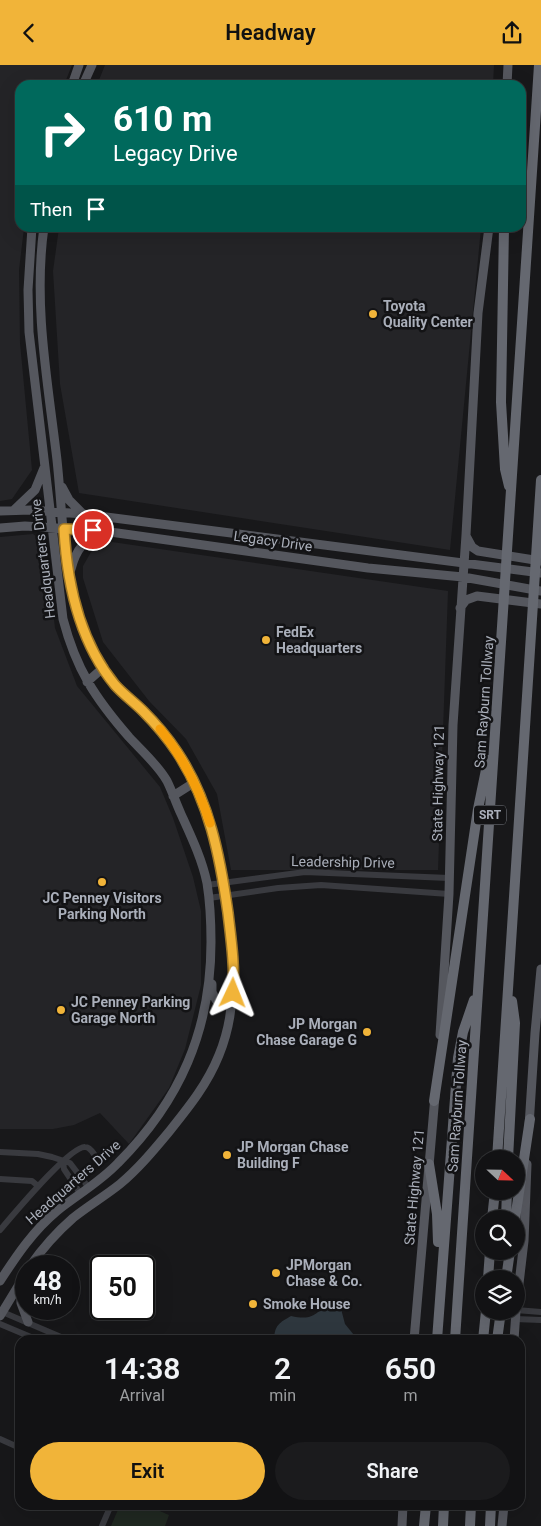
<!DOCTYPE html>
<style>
:root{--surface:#121214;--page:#1b1b1d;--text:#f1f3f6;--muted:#9c9ea0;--line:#313234;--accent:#f1b439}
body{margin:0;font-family:Roboto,sans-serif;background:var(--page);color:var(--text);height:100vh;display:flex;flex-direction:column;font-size:19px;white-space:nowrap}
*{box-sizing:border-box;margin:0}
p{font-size:16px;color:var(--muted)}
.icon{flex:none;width:28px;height:28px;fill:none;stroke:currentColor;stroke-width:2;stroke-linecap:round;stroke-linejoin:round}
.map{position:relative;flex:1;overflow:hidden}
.panel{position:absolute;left:15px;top:1270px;width:510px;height:175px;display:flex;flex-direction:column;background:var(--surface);border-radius:15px;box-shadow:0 5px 20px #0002,0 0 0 1px var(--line)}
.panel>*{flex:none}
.top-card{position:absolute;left:15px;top:15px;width:511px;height:152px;border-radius:15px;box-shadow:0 5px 20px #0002,0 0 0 1px var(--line);background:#00695c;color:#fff;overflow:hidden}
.needle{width:32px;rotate:112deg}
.controls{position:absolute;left:475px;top:1085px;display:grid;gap:10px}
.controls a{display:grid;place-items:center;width:50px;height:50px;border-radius:50%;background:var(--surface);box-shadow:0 5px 20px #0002,0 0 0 1px var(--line);font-size:25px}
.speed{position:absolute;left:15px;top:1190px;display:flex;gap:10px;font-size:25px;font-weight:700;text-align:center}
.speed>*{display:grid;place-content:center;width:65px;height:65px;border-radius:50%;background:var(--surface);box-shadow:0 5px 20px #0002,0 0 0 1px var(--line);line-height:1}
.speed small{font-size:12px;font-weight:400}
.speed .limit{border:2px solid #111;border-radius:8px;background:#fff;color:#111}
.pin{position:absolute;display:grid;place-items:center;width:42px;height:42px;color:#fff;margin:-21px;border:2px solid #fff;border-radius:50%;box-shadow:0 1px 5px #0007}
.me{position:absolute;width:55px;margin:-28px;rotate:2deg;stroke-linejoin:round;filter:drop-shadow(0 0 4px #0008)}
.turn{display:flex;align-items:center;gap:18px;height:105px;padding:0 15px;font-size:22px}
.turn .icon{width:65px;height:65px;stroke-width:2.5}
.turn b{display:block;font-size:35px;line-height:42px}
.then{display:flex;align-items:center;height:48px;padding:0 15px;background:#0003;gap:10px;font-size:19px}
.eta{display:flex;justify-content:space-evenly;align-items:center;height:85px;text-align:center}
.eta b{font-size:30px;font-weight:600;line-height:35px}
.button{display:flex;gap:10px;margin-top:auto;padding:10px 15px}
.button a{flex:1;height:58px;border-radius:30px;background:var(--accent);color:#111;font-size:20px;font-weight:600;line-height:58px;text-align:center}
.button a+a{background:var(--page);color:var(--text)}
header{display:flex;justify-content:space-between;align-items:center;height:65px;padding:0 15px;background:var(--accent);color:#111;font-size:22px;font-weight:600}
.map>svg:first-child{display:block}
</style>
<header><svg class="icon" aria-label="back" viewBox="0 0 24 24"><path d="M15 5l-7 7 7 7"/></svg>Headway<svg class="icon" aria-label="share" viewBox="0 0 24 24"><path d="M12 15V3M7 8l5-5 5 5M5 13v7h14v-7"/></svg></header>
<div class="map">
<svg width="541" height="1461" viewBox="0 0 541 1461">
<rect width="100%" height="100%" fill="#18181a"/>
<path fill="#242427" d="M0,0H72L64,20H20V162L24,163L19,205L20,278L32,405L12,434L0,436Z
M105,0H494L493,20H97Z
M59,163H481L450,485L79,428L60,319L53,206Z
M33,469L45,479L55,563L77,621L160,722L173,753L193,812L201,846V920L185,984L169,1023L129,1079L100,1048L74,1060L53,1064H0V472Z
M112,477L448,526L438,805H231L217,729L186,674L149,636L103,577L83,513V501L91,487L102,479Z"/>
<path fill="#202821" d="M120,1440H146L169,1450L165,1461H111Z"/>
<path fill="#2e373e" d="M335,1236L340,1240L345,1259L358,1275L274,1274C275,1260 279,1258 291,1251C317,1257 315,1245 335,1236Z"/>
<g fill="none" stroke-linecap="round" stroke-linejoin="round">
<path stroke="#393a3f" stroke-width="6" d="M207,820L305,807L449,813
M209,833L278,823L321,820L449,829
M0,1087L38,1089L52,1092L70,1098L89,1123
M63,1096L64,1104L80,1128
M0,1114L32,1116L38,1121
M0,1165C13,1150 70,1081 85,1082C89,1082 92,1086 94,1089
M516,1245L541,1247
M0,1246L68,1275
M515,1254L541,1255
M0,1259L38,1275
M0,1374L20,1383
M102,1461L111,1440"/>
<path stroke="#55575e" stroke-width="9" d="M72,20L79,0
M83,20L92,0
M507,20L508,0
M62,422L69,435L83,449
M14,445L35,425L44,403
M0,446L31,445L83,449L541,508
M0,463L25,461L103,466L368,503L463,512L541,526
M466,471L472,482L478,486L541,496
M71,504C76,485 84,473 104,469
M460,543L466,535L477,531L541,539
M87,617L104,602
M173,731L195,717
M212,919V927L216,935L232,940
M440,970L449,829L453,660L466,470L478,248L489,162
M529,1061L535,968L541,904
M30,1201C42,1184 57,1167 73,1153C88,1141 105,1131 120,1119C138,1104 153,1086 168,1068C188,1043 207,1020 219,990C238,944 234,895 228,846C220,790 208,735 177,686C160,661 138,644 118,622C105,609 91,584 84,568C63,515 63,451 57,395C48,318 33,240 44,162
M0,1216C17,1190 33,1166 57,1146C77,1130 100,1117 118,1098C180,1036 211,965 211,877C211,858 210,837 207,818C202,794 191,771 181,749C176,738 172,726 167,716C158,700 142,686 129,672C95,633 76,604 63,554L29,267L28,225L32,162
M21,1219V1238L28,1257
M516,1244L524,1176L527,1099
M0,1251L26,1208
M414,1275L435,1031
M514,1275L516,1246
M402,1461L403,1440
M502,1461L504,1440"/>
<path stroke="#656870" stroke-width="10" d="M504,162L501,337L505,404L509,421
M434,1036L478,744L488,695
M497,1094L541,415
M508,1094L515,958L512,936
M429,1099L437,1149L438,1177
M492,1154L495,1126
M506,1154L507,1126
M515,1154L530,1054
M488,1214L490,1186
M506,1214L510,1186
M437,1275L458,993L463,967L474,935
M455,1275L539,0
M483,1275L486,1246
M497,1275L501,1246
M424,1461L426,1440
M443,1461L444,1440
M470,1461L471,1440
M490,1461L491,1440"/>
</g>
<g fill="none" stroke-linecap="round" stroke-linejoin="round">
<g stroke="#9d7525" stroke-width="12">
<path id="route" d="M93,465L64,464C67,519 79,576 115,620C123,629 134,637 143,646C155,658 167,672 177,687C209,735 220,791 228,848C231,874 235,901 233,928"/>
</g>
<use href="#route" stroke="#f1b439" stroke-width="9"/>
<path stroke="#f59e0b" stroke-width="9" d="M160,664C183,692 199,724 210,758"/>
</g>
<g fill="#f1b439" stroke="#131315" stroke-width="2">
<circle cx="373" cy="249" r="5"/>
<circle cx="266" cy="575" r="5"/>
<circle cx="102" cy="817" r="5"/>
<circle cx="61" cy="945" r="5"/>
<circle cx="367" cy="967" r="5"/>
<circle cx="227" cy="1090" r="5"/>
<circle cx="276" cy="1208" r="5"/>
<circle cx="253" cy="1239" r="5"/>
</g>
<g text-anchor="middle" stroke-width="5" stroke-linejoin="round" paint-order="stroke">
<rect fill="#131315" stroke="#7d8088" stroke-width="1" x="474" y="740.5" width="32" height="19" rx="4"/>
<g font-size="12" font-weight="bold" fill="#aaafba">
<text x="490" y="754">SRT</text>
</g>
<g font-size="14" font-weight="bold" fill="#aaafba" stroke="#131315" text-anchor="start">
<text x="383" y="246">Toyota<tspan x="383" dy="16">Quality Center</tspan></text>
<text x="276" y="572">FedEx<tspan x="276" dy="16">Headquarters</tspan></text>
<text x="102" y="838" text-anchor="middle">JC Penney Visitors<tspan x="102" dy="16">Parking North</tspan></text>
<text x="71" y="942">JC Penney Parking<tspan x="71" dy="16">Garage North</tspan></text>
<text x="357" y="964" text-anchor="end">JP Morgan<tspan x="357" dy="16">Chase Garage G</tspan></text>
<text x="237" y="1087">JP Morgan Chase<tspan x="237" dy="16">Building F</tspan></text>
<text x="286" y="1205">JPMorgan<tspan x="286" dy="16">Chase &amp; Co.</tspan></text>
<text x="263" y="1244">Smoke House</text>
</g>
<g font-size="14" fill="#aaafba" stroke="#131315">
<text transform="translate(273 476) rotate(8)" y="5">Legacy Drive</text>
<text transform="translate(43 494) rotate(-97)" y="5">Headquarters Drive</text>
<text transform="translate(484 637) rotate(-86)" y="5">Sam Rayburn Tollway</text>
<text transform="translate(438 718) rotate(-89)" y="5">State Highway 121</text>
<text transform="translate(343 797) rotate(1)" y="5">Leadership Drive</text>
<text transform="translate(457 1041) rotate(-86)" y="5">Sam Rayburn Tollway</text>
<text transform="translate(73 1117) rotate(-41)" y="5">Headquarters Drive</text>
<text transform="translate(414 1122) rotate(-85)" y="5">State Highway 121</text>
</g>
</g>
</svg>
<div class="controls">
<a><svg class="needle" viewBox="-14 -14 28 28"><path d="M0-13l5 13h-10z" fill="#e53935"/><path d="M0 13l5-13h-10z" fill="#9c9ea0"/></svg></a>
<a><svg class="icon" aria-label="search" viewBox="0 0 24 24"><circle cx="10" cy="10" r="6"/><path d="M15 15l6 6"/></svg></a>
<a><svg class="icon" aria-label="layers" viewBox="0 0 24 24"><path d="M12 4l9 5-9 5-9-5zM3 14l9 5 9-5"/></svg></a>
</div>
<div class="speed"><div>48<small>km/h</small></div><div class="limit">50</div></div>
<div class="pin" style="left:93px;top:465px;background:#d93025"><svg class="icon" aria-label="arrive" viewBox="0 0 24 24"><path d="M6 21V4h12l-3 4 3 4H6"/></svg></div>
<svg class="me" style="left:233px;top:928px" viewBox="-20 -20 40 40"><path d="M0-17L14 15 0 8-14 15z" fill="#f1b439" stroke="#fff" stroke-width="4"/></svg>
<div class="top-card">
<div class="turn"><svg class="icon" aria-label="right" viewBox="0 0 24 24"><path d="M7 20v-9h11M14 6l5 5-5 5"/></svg><div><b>610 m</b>Legacy Drive</div></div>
<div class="then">Then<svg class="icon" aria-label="arrive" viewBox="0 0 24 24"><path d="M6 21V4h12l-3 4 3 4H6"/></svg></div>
</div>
<section class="panel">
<div class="eta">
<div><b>14:38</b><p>Arrival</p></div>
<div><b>2</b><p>min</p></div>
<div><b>650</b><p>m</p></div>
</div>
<div class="button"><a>Exit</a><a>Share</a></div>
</section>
</div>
